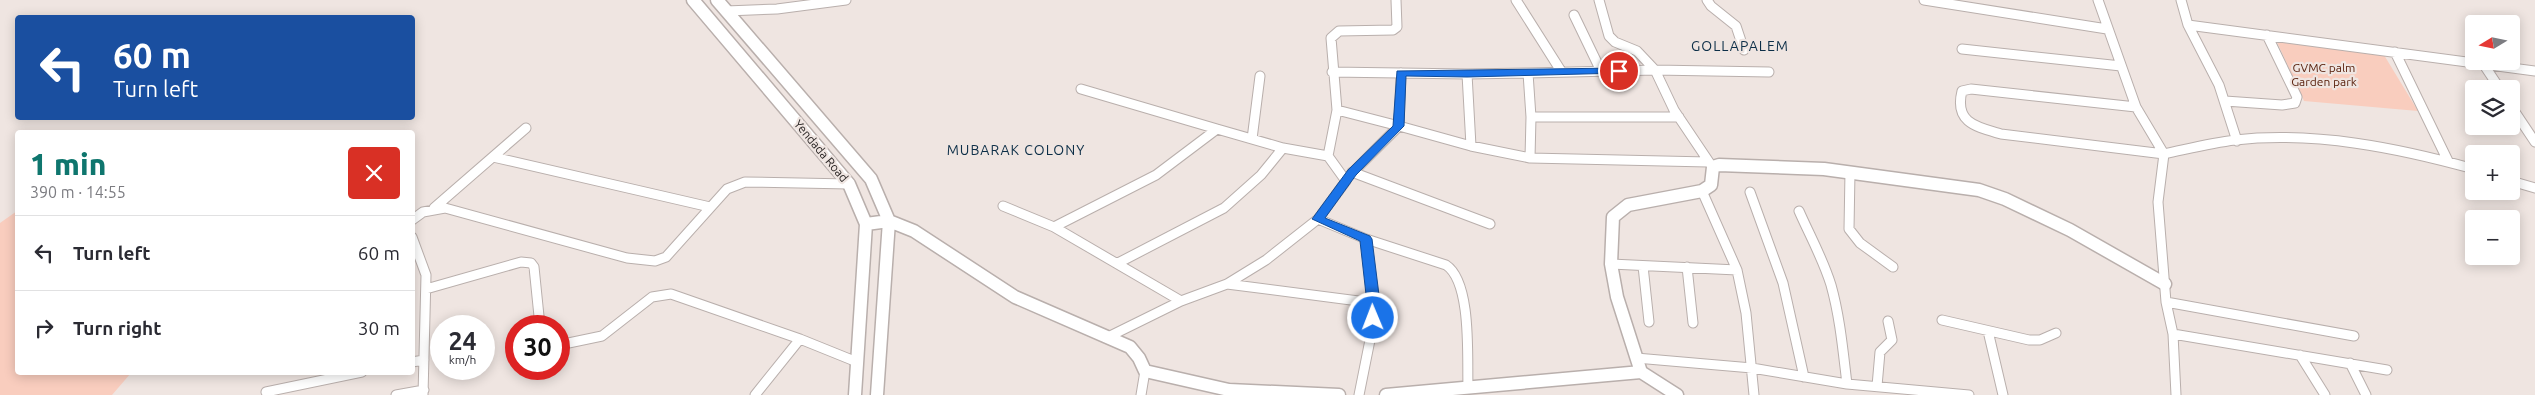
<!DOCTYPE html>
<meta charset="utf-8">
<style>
:root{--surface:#fff;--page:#f7f7f7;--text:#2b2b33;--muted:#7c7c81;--line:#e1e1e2;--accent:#0f766e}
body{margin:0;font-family:Ubuntu,sans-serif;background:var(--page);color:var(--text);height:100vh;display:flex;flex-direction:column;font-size:19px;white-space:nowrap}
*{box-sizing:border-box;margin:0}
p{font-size:16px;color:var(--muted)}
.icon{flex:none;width:28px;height:28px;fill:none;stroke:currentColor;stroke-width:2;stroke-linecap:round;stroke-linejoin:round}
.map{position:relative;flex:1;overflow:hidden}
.side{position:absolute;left:15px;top:130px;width:400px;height:245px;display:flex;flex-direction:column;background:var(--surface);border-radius:5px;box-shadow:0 2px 12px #0003}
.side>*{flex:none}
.banner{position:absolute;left:15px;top:15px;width:400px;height:105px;border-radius:5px;box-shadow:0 2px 12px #0003;background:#1a4fa0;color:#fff;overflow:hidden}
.needle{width:32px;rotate:260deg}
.fabs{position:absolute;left:2465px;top:15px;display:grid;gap:10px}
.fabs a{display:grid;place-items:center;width:55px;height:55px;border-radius:5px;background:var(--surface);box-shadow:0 2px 12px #0003;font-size:25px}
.speed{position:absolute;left:430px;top:315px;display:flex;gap:10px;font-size:25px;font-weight:700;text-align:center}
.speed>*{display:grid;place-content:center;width:65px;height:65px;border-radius:50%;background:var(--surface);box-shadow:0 2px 12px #0003;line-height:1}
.speed small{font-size:12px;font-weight:400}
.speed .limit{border:8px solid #d22;background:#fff;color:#111}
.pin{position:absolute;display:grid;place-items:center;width:42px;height:42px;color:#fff;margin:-21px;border:2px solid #fff;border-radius:50%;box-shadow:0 1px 5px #0007}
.me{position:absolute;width:55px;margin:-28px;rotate:359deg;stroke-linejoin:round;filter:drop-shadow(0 0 4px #0008)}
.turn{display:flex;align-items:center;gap:18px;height:105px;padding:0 15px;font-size:22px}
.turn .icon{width:65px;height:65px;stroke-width:2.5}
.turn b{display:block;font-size:35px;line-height:42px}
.round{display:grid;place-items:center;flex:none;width:52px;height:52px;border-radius:5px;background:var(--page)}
.head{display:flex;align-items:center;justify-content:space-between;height:85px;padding:0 15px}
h1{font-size:30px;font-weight:800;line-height:38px;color:var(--accent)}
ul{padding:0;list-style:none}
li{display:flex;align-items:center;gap:15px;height:75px;padding:0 15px;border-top:1px solid var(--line)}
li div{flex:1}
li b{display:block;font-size:19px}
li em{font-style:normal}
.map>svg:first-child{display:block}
</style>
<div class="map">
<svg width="2535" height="395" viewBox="0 0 2535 395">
<rect width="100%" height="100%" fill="#efe5e1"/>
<path fill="#f9cdbe" d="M2277,42L2384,55L2418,111L2304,101Z
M17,211L18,372L131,373L112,395H0V223Z"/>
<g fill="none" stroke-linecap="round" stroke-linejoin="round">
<g stroke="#b9afac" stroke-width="11">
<path id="street" d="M1396,0L1397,27L1393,30L1339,31L1331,38L1337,110L1328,156L1346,181L1318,219L1366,239L1446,265C1472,282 1467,358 1468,387
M1516,0L1561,71
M1599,0L1609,36L1615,42L1637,51L1655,70L1674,110L1711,165
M1707,0L1711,6L1736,26L1744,50
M1924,0L2107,29
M2098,0L2136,107L2164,154
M2181,0L2188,25L2535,71
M726,11L777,9L846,0
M1574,15L1601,71
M2188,25L2219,85L2237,141
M1962,49L2121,66
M2395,52L2448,161
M2484,65L2500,89
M1332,72L1467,74
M1401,73L1399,126L1471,146L1530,158L1708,162
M1081,89L1217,129
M2225,101L2282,105L2295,103L2297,97L2267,35
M2511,106L2535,142
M2136,107L1971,89L1962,91C1954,123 1977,127 2001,134L2164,154
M1337,110L1399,126L1350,175
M1531,117H1679
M1252,139L1260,76
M1471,146L1467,74L1528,73
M493,157L710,207
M1530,158L1531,117L1528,73L1655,70L1769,72
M1352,172L1490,224
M1850,172L1849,229L1860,243L1893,267
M2511,181L2535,188
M1702,191L1737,270L1746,313L1754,395
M1750,192L1783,283L1804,377
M1003,206L1054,227
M434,208L526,128
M1799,211C1810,236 1823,259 1831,285C1840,317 1843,351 1847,384
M412,220L423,212L445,208L627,258L655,261L666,257L727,189L745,182L849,184
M412,237L426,275L423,395
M1118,263L1224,208L1261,175L1283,148
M1611,264L1737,270
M1643,266L1649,322
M1687,267L1693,323
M1227,284L1374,303
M426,289L521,262L531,263L534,267L540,326
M1181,301L1054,227L1156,175L1217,129L1283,148L1328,156
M2166,302L2354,336
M1942,320L2029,340H2040L2056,333
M1988,331L2003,395
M2173,334L2387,370
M1108,337L1181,301L1227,284L1266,260L1318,219
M800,339L857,362
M559,345L602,336L652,297L671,294L800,339L755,395
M2300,355L2325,395
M1636,358L1752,368L1847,384L1969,395
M412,362L424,360
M2350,363L2366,395
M1877,386L1880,352L1892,340L1888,321
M266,392L362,372
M396,395L424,390
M1141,395L1145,371
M1359,395L1371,335L1374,303L1366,239
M2176,395L2173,334L2166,302L2158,202L2164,154C2188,149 2211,143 2235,140C2315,131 2398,148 2474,169"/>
</g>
<g stroke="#b9afac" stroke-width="15">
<path id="secondary" d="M693,0L849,184L866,224L855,395
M717,0L871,179L889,221L877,395
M866,224L889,221L914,231L1015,297L1130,347L1139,358L1145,371L1229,390L1339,395
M1386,395L1641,372
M1677,395L1641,372L1617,297L1611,264L1613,217L1628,205L1702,191L1711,185L1713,167L1719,165L1824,169L1979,190L2005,199L2070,230L2165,284"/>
</g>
<use href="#street" stroke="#fff" stroke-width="9"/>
<use href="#secondary" stroke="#fff" stroke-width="12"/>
</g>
<path fill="#1a73e8" stroke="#114b97" d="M1619,68L1624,71L1622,73L1467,77L1406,76L1404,126L1356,175L1325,218L1370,236L1372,239L1380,303L1377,321H1369L1360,241L1312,219L1348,170L1393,126L1397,71Z"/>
<g text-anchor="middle" stroke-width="4.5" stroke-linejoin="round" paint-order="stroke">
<g font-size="12" fill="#59210d" stroke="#efe5e1">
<text x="2324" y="72">GVMC palm<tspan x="2324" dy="14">Garden park</tspan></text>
</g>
<g font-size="12" fill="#262221" stroke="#efe5e1">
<text transform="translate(821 151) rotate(50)" y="4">Yendada Road</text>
</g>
<g font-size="14" letter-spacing="1" fill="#0c2e47" stroke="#efe5e1">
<text x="1740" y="51">GOLLAPALEM</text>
<text x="1016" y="155">MUBARAK COLONY</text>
</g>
</g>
</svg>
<div class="fabs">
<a><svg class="needle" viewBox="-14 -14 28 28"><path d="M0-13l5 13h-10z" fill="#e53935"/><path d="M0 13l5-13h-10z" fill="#7c7c81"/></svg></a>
<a><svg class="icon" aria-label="layers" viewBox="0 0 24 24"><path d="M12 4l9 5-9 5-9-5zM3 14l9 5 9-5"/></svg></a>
<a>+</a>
<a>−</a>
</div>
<div class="speed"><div>24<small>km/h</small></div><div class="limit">30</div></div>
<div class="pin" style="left:1619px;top:71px;background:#d93025"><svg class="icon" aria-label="arrive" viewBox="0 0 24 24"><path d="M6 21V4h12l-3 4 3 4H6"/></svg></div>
<svg class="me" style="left:1373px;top:318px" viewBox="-20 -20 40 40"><circle r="17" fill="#1a73e8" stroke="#fff" stroke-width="3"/><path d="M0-11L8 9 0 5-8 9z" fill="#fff"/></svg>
<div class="banner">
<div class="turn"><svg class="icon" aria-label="left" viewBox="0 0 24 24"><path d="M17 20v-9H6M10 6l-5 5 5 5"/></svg><div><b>60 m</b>Turn left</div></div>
</div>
<section class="side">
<div class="head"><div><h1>1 min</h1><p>390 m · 14:55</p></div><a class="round" style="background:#d93025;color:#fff"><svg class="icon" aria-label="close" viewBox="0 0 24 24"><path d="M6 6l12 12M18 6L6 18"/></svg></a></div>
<ul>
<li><svg class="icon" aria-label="left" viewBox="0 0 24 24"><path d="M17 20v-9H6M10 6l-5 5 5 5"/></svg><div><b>Turn left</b></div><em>60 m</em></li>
<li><svg class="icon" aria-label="right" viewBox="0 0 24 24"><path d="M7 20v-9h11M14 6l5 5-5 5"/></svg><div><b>Turn right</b></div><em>30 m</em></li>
</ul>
</section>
</div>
